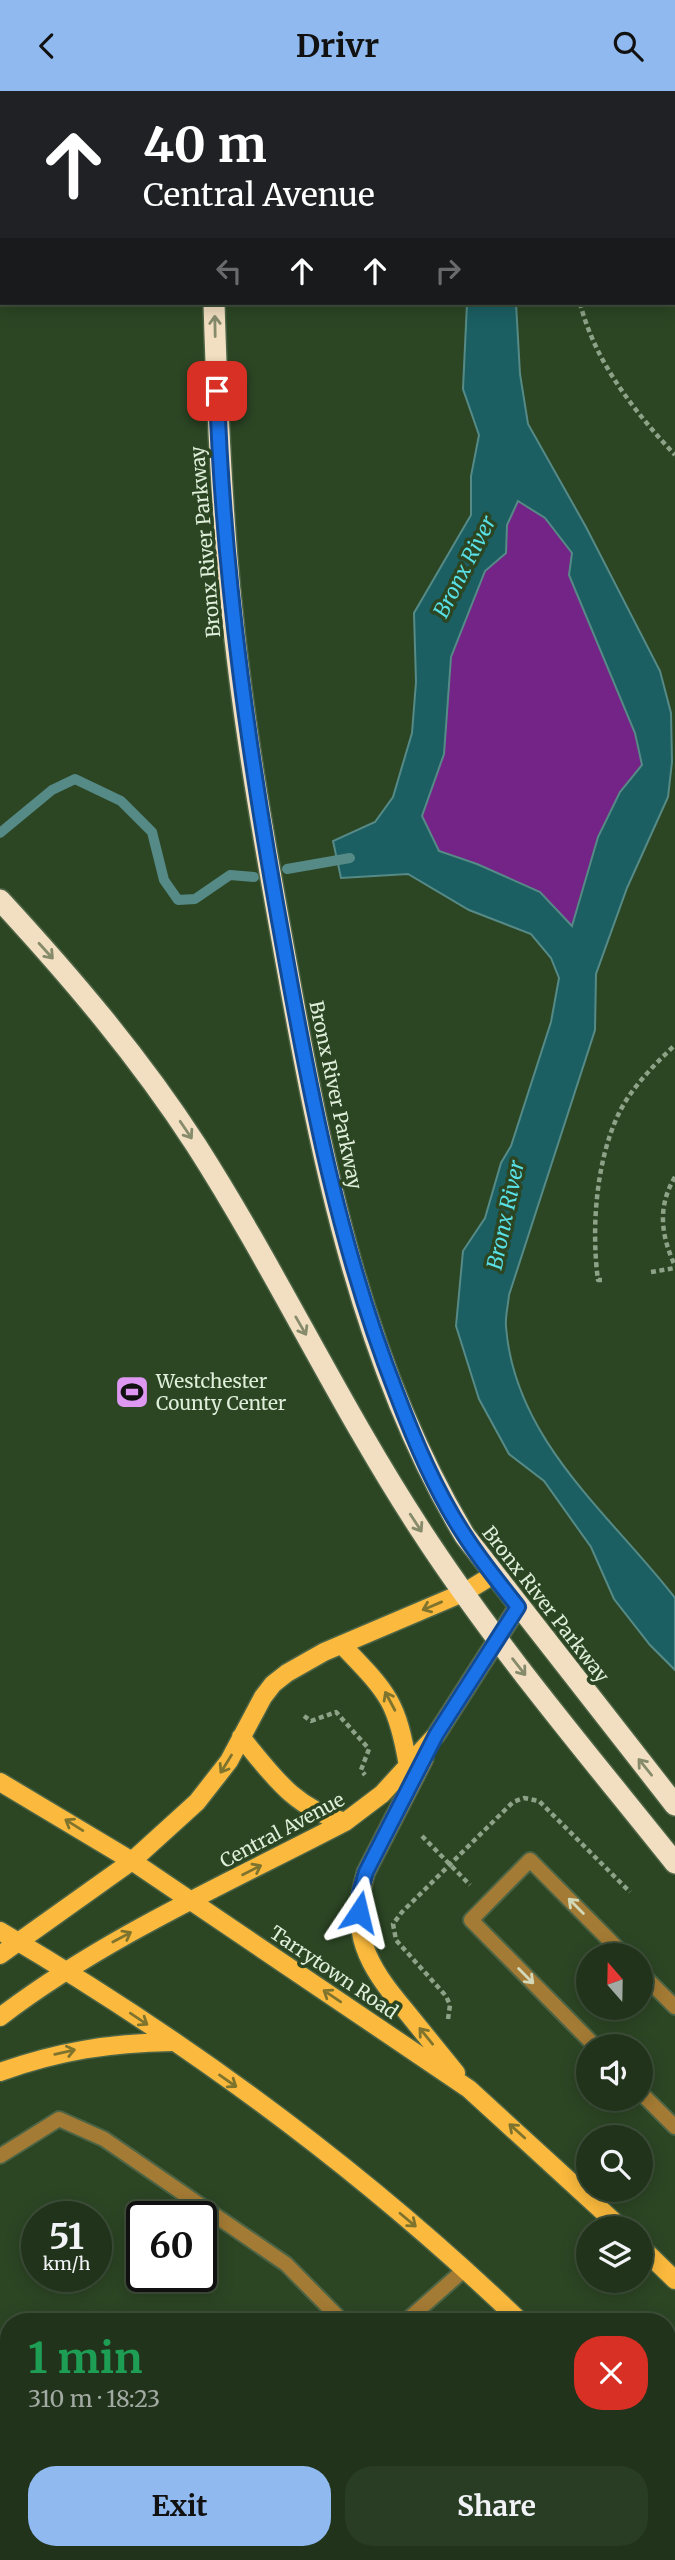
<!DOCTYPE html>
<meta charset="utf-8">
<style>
:root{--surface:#21341b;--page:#293c24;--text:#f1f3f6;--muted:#a2aaa3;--line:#3e4f3a;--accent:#90b9f0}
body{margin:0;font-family:Merriweather,serif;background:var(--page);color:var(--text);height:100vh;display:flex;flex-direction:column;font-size:26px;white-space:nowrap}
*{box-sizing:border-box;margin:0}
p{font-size:23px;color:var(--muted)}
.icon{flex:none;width:38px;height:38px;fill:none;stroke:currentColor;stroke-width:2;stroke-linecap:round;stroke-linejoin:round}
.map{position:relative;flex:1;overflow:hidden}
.drawer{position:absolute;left:0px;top:2222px;width:676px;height:247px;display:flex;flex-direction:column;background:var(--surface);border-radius:28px 28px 0 0;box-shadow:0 4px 18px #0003,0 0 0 2px var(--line)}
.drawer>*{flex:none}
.hud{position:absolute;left:0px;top:0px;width:676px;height:214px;box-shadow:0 4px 18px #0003,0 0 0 2px var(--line);background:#202124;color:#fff;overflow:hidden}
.needle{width:46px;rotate:340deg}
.fabs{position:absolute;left:576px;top:1852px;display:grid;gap:14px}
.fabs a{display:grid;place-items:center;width:77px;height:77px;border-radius:50%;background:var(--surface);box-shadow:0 4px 18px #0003,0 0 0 2px var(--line);font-size:35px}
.speed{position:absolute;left:21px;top:2110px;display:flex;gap:14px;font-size:35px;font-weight:700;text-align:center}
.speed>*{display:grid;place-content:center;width:91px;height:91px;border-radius:50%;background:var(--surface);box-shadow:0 4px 18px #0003,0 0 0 2px var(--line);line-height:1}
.speed small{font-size:18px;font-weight:400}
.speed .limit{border:4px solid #111;border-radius:10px;background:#fff;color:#111}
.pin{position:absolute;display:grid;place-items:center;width:60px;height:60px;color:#fff;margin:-30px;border-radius:14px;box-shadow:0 4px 10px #0006}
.me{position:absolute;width:77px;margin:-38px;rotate:10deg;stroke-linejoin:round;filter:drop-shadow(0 0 5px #0008)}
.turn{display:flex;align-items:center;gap:24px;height:147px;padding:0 28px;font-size:32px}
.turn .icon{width:91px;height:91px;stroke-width:2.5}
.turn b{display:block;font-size:49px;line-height:60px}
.lanes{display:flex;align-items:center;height:66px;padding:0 28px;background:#0003;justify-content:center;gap:35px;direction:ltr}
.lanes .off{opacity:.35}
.round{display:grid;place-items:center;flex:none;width:74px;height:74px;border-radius:28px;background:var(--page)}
.head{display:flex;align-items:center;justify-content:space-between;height:119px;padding:0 28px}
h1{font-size:42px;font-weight:700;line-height:52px;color:#1e9e55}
.primary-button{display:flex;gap:14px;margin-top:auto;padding:14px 28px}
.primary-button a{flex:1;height:80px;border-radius:28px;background:var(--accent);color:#111;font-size:28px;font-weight:700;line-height:80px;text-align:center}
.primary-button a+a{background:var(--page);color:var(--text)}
header{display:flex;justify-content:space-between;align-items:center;height:91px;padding:0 28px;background:var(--accent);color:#111;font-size:32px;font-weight:700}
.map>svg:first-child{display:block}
</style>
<header><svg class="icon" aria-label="back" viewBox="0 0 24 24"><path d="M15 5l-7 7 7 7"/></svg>Drivr<svg class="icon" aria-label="search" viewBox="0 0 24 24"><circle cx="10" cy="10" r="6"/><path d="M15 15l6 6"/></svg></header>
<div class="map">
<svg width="675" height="2469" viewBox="0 0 675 2469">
<rect width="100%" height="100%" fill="#2c4624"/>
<path fill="#732486" d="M518,410L545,427L572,462L570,484L635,643L642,675L620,701L581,801L572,835L540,801L477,773L439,760L422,725L444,663L451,566L485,480L506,462L507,434Z
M667,2448L675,2456V2469H613L624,2461L667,2460Z"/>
<path fill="#1b5f62" stroke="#568a86" stroke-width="2" fill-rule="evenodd" d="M467,212H516L520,283L528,333L586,436L660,580L671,622L672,671L668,706L627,797L596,883L595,939L509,1204C508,1215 505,1226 506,1236C515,1350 610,1423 675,1507V1579L650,1554L614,1508L591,1456L544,1390L509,1363L479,1308L456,1235L463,1160L485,1127L501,1072L511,1055L551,931L559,887L551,867L531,843L469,819L408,783L341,787L333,750L375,731L393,706L412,642L416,591L414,522L471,424V385L479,344L463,298ZM518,410L545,427L572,462L569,484L635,642L642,674L620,701L598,746L572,835L540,801L477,773L439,760L422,725L444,663L451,566L485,480L506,462L507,434Z"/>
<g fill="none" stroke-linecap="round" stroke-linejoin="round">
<path stroke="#568a86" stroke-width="10" d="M0,742L52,699L75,688L121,710L152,741L164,789L178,809L195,808L230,784L254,786
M287,778L350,767"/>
<g stroke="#4c6445" stroke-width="18">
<path id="lane" d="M640,1881L675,1916
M595,1955L471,1829L530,1769L624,1864
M640,2001L675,2036
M0,2065L59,2028L104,2048L286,2173L343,2231"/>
</g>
<g stroke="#4c6445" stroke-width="18">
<path id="street" d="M405,2231L465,2178
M137,2469L146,2460"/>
</g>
<g stroke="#4c6445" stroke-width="21">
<path id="primary" d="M342,1554C387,1601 397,1609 408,1675
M241,1646C273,1685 294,1717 345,1731
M424,1668L366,1781C348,1841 367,1874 405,1919C422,1940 439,1961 456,1982
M0,1691L132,1770L469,1998L621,2137
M0,1840C187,1950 365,2081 521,2231
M0,1864L132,1770L197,1711L229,1670L263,1606L273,1593L287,1582L324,1561L465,1501L493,1484
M0,1926C105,1846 228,1792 345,1731L382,1703L436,1644L518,1516
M0,1981C59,1960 110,1952 172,1951
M640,2155L675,2189
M667,2372L675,2379"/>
</g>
<g stroke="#4c6445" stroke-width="24">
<path id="highway" d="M211,0V2
M214,212C217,312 221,412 231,511C243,634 265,755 287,876C322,1071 362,1274 465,1445L675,1714
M0,809C71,886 139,966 196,1054C276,1179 339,1314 420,1438C496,1555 588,1663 675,1772"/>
</g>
<path stroke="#8da287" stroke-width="4.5" stroke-dasharray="5 3.5" stroke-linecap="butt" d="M529,0V2
M580,212C595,271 634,320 675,364
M675,1086C657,1116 661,1144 675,1175
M651,1181L675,1177
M602,1189H598C591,1137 596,1068 620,1020C633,995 655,973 675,954
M304,1625L311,1630L336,1621L369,1658L361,1679L365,1684
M422,1745L470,1794
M448,1928L450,1914L446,1905L396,1849L393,1833L402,1821L513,1711L524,1707L539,1710L630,1801"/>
<use href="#lane" stroke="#a47b34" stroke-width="14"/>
<use href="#street" stroke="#a47b34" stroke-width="14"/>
<use href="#primary" stroke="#fbba3d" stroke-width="18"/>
<use href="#highway" stroke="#f2dfc1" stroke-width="21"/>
</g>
<defs><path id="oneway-shaft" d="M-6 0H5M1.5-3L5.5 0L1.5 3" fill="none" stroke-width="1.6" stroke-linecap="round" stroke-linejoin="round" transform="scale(1.75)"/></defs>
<g stroke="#858b6b">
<use href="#oneway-shaft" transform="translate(215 235) rotate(-91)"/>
<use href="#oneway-shaft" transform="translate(46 860) rotate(48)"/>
<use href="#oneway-shaft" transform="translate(186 1039) rotate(56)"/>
<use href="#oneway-shaft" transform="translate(301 1235) rotate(60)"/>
<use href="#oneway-shaft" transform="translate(416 1432) rotate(57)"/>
<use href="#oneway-shaft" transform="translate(519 1576) rotate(52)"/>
<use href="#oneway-shaft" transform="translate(645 1676) rotate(-129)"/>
</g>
<g stroke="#7f742e">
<use href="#oneway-shaft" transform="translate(432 1515) rotate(157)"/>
<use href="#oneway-shaft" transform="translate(390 1610) rotate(-118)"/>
<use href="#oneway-shaft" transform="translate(226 1673) rotate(122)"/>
<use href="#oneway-shaft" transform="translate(74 1734) rotate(-148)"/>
<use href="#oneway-shaft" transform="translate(252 1779) rotate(-27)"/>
<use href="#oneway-shaft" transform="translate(122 1846) rotate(-28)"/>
<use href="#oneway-shaft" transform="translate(332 1905) rotate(-146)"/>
<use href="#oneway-shaft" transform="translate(139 1928) rotate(34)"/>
<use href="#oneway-shaft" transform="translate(426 1945) rotate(-129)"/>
<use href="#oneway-shaft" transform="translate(65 1961) rotate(-13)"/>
<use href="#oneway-shaft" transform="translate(228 1990) rotate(35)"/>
<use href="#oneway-shaft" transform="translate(517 2040) rotate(-138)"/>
<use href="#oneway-shaft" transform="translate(408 2129) rotate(40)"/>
</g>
<g stroke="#d3d8b9">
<use href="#oneway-shaft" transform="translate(576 1815) rotate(-135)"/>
<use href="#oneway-shaft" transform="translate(526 1885) rotate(45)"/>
</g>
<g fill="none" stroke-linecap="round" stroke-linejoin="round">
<g stroke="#114b97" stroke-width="18">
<path id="route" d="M217,300C223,487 250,672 284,857C311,1008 340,1158 396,1301C415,1351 436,1401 465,1445C481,1470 500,1493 518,1516L436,1644L366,1781L360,1802L359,1821"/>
</g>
<use href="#route" stroke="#1a73e8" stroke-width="12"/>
</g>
<defs>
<g id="stadium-square" transform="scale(1.75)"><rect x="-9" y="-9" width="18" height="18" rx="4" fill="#df98f1" stroke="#2c4624"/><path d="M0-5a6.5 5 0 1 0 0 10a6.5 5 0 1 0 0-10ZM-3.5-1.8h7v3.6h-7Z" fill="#111"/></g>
</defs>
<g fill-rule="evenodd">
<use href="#stadium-square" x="132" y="1301"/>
</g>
<g text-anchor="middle" stroke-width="7" stroke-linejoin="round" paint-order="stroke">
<g font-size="19" fill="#dfefda" stroke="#2c4624">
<text transform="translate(205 451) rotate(-95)" y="7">Bronx River Parkway</text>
<text transform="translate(336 1004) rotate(78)" y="7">Bronx River Parkway</text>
<text transform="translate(546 1513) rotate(52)" y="7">Bronx River Parkway</text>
<text transform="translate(282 1739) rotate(-28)" y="7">Central Avenue</text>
<text transform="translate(334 1881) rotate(34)" y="7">Tarrytown Road</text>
</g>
<g font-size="19" fill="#dfefda" stroke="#2c4624" text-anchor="start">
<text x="156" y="1297">Westchester<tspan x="156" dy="22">County Center</tspan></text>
</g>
<g font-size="21" font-style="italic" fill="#58e0e6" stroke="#2c4624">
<text transform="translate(465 476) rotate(-63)" y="7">Bronx River</text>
<text transform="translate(506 1124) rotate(-78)" y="7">Bronx River</text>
</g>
</g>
</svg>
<div class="fabs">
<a><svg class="needle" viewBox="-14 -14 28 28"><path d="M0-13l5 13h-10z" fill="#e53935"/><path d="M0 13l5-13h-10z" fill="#a2aaa3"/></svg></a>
<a><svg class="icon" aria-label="sound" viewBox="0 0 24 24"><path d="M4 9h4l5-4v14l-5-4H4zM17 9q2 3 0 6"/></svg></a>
<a><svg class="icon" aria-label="search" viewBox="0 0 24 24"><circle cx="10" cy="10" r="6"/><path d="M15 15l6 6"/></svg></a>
<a><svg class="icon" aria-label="layers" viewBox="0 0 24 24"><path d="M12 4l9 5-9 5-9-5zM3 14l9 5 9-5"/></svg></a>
</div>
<div class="speed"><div>51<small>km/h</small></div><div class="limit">60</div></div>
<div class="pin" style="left:217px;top:300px;background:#d93025"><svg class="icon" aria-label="arrive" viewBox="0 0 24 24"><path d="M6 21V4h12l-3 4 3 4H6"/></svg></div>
<svg class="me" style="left:359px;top:1821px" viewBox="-20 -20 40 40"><path d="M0-17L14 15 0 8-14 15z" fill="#1a73e8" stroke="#fff" stroke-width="4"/></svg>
<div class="hud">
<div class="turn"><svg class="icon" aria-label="ahead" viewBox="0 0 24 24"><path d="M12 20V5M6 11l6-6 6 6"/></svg><div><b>40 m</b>Central Avenue</div></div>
<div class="lanes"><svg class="icon off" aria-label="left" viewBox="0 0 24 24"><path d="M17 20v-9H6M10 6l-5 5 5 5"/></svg><svg class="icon" aria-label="ahead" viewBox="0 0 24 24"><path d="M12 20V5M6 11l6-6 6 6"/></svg><svg class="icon" aria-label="ahead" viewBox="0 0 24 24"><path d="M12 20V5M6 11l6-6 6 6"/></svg><svg class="icon off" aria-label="right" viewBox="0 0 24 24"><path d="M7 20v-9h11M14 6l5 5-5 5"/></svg></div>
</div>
<section class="drawer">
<div class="head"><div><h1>1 min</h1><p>310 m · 18:23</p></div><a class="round" style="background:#d93025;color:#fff"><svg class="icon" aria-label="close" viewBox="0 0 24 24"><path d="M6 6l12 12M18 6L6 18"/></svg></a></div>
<div class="primary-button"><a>Exit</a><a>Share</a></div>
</section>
</div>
